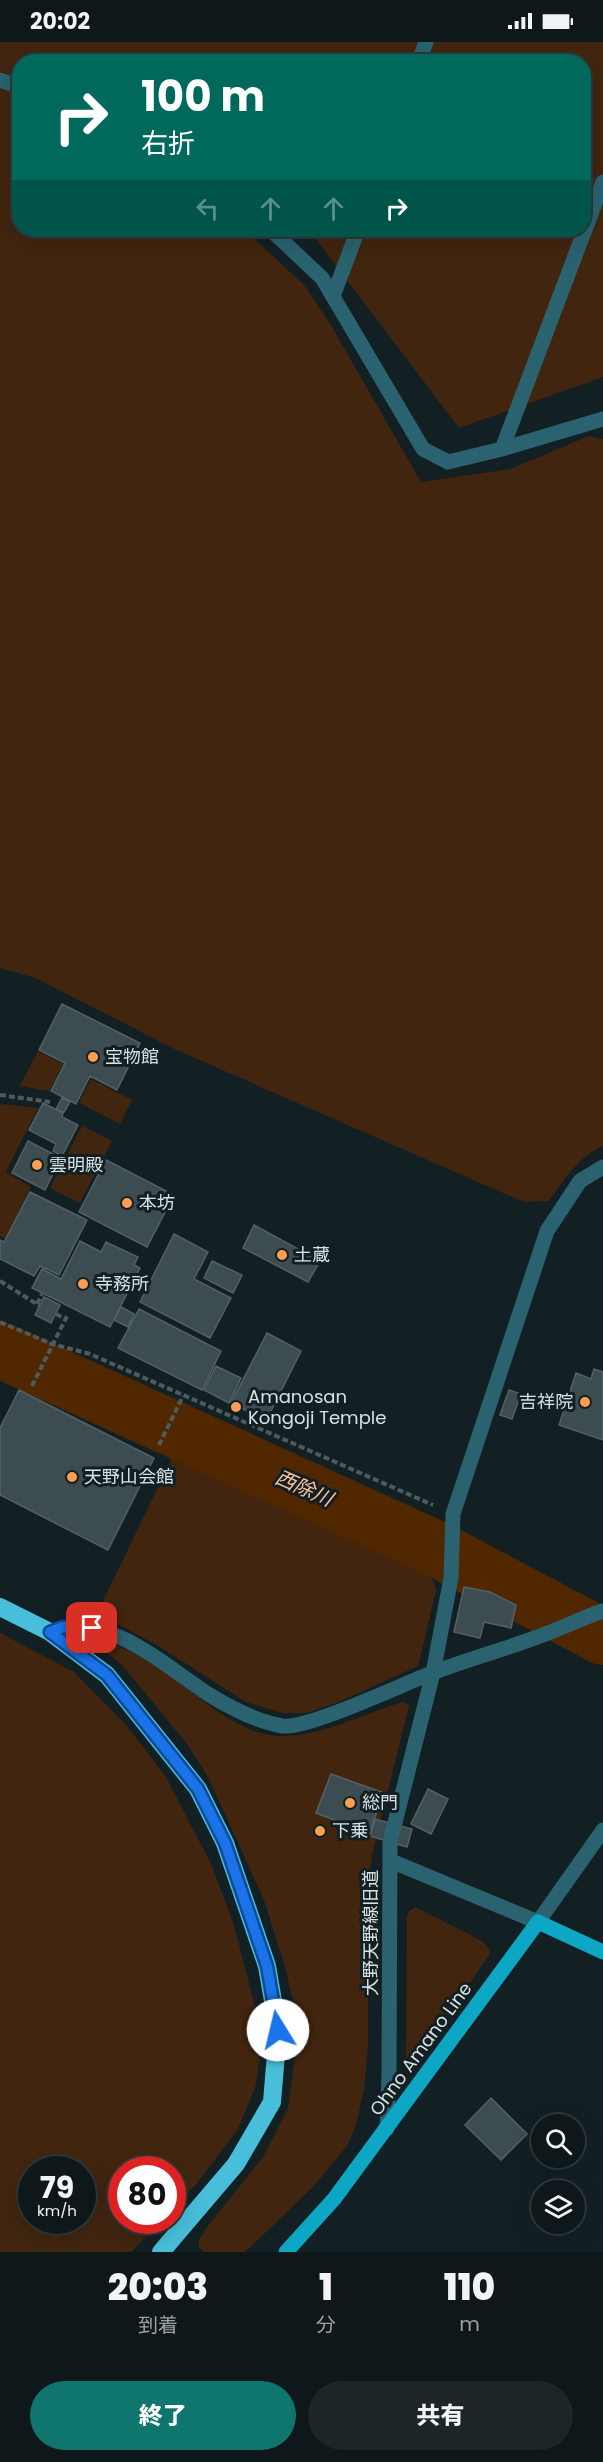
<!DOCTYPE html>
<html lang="ja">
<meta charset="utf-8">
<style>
:root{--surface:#0e181b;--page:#1c2528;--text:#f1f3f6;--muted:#9ba0a3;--line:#2e373a;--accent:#0f766e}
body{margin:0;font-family:Poppins,"Noto Sans JP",sans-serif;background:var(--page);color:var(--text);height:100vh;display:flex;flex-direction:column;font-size:22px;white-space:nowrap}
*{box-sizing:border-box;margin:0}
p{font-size:20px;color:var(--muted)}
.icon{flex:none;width:33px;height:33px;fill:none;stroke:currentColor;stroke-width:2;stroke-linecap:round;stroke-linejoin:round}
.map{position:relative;height:2210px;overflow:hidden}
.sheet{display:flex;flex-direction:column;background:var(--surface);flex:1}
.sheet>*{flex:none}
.guide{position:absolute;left:12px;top:12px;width:579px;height:183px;border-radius:24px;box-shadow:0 6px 24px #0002,0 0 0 2px var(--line);background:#00695c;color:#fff;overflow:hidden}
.tools{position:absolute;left:531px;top:2072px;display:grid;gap:12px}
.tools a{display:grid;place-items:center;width:54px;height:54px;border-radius:50%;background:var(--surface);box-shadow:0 6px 24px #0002,0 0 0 2px var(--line);font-size:30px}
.speed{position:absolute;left:18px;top:2114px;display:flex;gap:12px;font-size:30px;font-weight:700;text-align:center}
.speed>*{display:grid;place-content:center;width:78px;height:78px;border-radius:50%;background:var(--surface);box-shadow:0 6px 24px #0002,0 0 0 2px var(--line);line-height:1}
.speed small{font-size:15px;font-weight:400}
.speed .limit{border:9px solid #d22;background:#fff;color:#111}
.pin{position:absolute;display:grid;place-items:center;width:51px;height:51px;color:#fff;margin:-26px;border-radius:12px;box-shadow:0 3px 9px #0006}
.me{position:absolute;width:66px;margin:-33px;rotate:351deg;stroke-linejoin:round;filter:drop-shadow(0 0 4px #0008)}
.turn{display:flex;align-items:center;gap:21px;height:126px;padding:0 30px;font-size:27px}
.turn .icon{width:78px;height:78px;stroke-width:2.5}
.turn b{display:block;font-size:42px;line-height:51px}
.lanes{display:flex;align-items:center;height:57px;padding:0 30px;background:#0003;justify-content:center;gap:30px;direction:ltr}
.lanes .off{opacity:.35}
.eta{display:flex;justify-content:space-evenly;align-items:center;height:102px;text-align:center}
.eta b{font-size:36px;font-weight:800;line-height:42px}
.action{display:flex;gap:12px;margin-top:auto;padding:12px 30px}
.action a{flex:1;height:69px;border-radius:36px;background:var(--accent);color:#fff;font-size:24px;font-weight:800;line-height:69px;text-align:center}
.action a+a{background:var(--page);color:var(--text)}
.status{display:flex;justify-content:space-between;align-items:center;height:42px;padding:0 30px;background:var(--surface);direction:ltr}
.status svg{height:16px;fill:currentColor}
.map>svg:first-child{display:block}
</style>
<div class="status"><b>20:02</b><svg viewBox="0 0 49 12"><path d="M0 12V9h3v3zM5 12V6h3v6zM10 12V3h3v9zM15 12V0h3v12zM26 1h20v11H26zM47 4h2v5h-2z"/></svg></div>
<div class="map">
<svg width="603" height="2210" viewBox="0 0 603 2210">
<rect width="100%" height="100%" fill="#122024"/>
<path fill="#41250f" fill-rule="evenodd" d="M0,0H603V335L459,386L309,188H584V20H20V188H245L304,243L332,285L421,440L510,427L589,394L603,397V1104C579,1114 564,1138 549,1159L524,1160L172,1006L36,936L0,926Z
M38,1009L63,1022L49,1049L20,1044Z
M91,1037L132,1058L120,1082L79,1061Z
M0,1062L38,1066L6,1130L31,1145L5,1197L0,1194Z
M82,1084L112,1099L80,1161L50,1146Z
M176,1408L196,1414L414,1505L434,1541L436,1549L418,1624L339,1660L307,1671H282L246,1660L158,1604L112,1579L100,1565Z
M0,1591L74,1630L127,1684L166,1735L212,1824L234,1883L260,1984L261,2009L255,2046L238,2087L198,2140L173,2167L172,2127H122V2178H162L131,2210H0ZM32,2127H82V2178H32Z
M98,1599C167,1609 220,1696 284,1694C325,1693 365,1671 403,1660L409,1663L372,1814L368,1848V2001L364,2047L356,2083L347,2104L313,2145L245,2210H204L199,2205V2198L207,2185L263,2115L288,2066L297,2001V1977L285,1925L264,1858L208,1735L187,1702L123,1624L97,1603Z
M415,1865L482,1899L488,1905L490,1912L417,2018L413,2020L406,2017L407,1875L409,1869Z"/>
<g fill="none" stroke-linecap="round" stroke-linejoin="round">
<path stroke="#512700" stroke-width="56" d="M0,1308L439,1508L603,1595"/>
</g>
<path fill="#3d4c51" stroke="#516166" stroke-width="1.5" d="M62,962L140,1001L117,1048L90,1034L76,1062L51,1049L65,1021L39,1008Z
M62,1056L70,1060L64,1070L56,1067Z
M43,1061L63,1071L62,1075L78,1083L62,1114L53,1109L56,1102L29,1088Z
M28,1099L61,1116L45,1148L12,1131Z
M106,1118L174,1153L147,1205L79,1170Z
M30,1150L87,1178L59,1233L40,1224L34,1234L0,1217V1198L4,1200Z
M254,1183L320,1219L308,1240L243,1206Z
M174,1192L208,1210L194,1237L231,1256L210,1296L140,1260Z
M80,1199L101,1210L106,1200L138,1215L134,1223L140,1226L110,1285L32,1246L42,1227L61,1237Z
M212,1219L242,1233L233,1251L204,1236Z
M44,1255L60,1263L51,1281L35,1273Z
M121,1265L134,1272L128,1285L114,1278Z
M139,1267L221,1309L202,1348L118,1306Z
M267,1291L301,1309L266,1379L231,1361Z
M216,1324L241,1336L229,1361L204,1348Z
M594,1327L603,1330V1398L559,1383L576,1331L591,1337Z
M19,1348L154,1416L108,1508L0,1453V1386Z
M509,1348L521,1352L512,1377L500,1373Z
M464,1545L490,1550L516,1563L511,1586L484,1580L480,1596L454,1590Z
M331,1732L384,1751L369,1791L316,1771Z
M428,1747L448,1757L431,1792L411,1782Z
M375,1777L412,1787L407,1805L370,1794Z
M491,2056L527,2092L501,2118L465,2083Z"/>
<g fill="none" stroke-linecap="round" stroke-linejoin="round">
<path stroke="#4d5a5e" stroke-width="4" stroke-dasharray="6 3" stroke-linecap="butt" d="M0,1053L50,1060
M0,1239L40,1264
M37,1262L42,1252
M56,1272L66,1277
M0,1280L52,1302L90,1312L433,1463
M32,1344L68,1272
M159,1403L183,1354"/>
<path stroke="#2a6270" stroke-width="15" d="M419,20L426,0
M0,38L20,45
M271,188L322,236L423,407L448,420L502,407L603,377
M333,254L358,188
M502,407L603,140
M50,1590C105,1567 165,1624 208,1652C229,1665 258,1680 283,1684C308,1687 403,1642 432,1631C471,1616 510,1606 548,1591C567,1584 584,1575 603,1569
M391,1819L538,1880L603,1788
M387,2087L389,2033L390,1800L433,1631L451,1536L453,1472L547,1189L580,1139L603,1125"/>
<path stroke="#0da6c4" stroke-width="15" d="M286,2210L334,2157L538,1880L603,1910"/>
<path stroke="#48beda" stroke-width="18" d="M0,1565L50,1590L107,1633L198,1747L225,1801L267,1924L278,1988L272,2060L236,2122L161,2210"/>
</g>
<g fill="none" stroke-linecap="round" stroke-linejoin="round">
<g stroke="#114b97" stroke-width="15">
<path id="route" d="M92,1586L63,1585L50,1590L107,1633L198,1747L225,1801L267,1924L278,1988"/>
</g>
<use href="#route" stroke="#1a73e8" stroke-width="10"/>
</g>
<g fill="#fb9e51" stroke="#122024" stroke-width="2">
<circle cx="93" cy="1015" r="6"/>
<circle cx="37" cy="1123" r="6"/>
<circle cx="127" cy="1161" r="6"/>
<circle cx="282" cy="1213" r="6"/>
<circle cx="83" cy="1242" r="6"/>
<circle cx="585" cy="1360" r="6"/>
<circle cx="236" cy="1365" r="6"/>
<circle cx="72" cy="1435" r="6"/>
<circle cx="350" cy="1761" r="6"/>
<circle cx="320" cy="1789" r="6"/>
</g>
<g text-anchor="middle" stroke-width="6" stroke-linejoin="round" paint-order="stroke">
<g font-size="18" fill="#d7e1e3" stroke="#122024" text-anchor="start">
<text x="105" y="1021">宝物館</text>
<text x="49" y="1129">雲明殿</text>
<text x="139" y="1167">本坊</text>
<text x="294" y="1219">土蔵</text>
<text x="95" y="1248">寺務所</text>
<text x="248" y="1361">Amanosan<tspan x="248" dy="21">Kongoji Temple</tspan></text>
<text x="573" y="1366" text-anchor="end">吉祥院</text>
<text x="84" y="1441">天野山会館</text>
<text x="362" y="1767">総門</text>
<text x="332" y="1795">下乗</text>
</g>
<g font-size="18" fill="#d7e1e3" stroke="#122024">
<text transform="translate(371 1891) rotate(-90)" y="6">大野天野線旧道</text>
<text transform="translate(421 2007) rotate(-54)" y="6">Ohno Amano Line</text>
</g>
<g font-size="20" font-style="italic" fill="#fac196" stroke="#122024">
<text transform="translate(304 1446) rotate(24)" y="7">西除川</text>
</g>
</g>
</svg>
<div class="tools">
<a><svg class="icon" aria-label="search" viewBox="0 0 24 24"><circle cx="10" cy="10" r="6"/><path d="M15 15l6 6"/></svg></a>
<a><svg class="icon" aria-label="layers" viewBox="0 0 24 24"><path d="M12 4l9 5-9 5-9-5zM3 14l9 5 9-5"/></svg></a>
</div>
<div class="speed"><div>79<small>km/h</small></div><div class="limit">80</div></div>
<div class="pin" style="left:92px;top:1586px;background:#d93025"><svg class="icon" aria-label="arrive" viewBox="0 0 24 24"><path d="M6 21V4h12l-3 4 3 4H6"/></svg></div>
<svg class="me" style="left:278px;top:1988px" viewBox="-20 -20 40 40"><circle r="19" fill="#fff"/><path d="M0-13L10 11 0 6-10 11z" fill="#1a73e8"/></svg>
<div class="guide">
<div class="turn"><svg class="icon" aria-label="right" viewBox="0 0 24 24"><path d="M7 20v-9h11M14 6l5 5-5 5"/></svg><div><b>100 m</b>右折</div></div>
<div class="lanes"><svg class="icon off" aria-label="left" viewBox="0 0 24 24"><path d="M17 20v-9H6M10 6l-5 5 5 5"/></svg><svg class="icon off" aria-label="ahead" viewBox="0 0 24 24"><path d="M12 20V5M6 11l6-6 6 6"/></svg><svg class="icon off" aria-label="ahead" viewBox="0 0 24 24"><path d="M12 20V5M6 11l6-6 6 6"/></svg><svg class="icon" aria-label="right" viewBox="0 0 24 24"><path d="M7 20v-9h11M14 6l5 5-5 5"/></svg></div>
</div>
</div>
<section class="sheet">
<div class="eta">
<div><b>20:03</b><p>到着</p></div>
<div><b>1</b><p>分</p></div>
<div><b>110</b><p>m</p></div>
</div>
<div class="action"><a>終了</a><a>共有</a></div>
</section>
